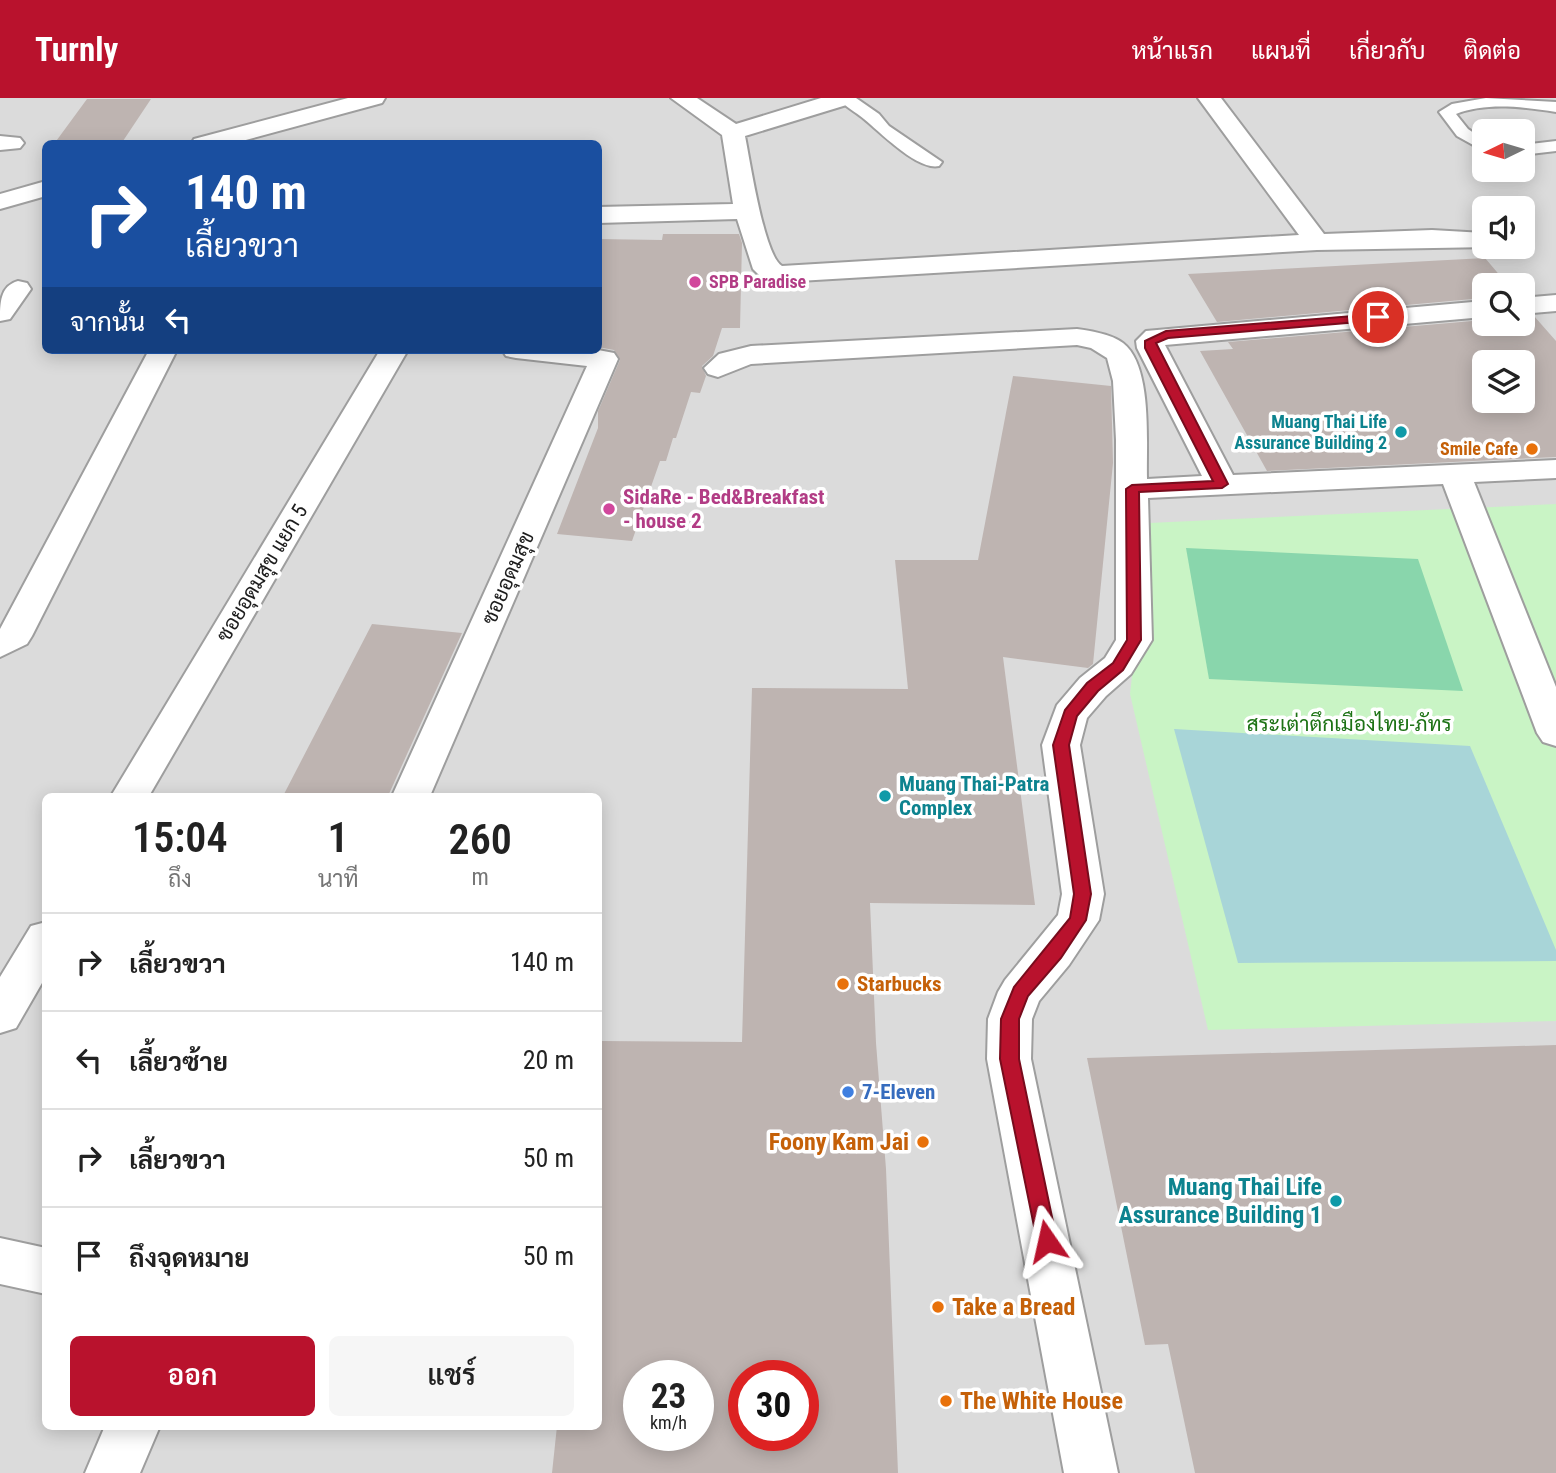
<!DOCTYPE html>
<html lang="th">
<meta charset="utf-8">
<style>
:root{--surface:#fff;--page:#f6f6f6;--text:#222;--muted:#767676;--line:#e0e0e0;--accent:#b9122d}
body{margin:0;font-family:"Roboto Condensed",Sarabun,sans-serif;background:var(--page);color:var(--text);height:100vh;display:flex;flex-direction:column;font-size:26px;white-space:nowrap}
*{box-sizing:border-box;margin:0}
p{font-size:23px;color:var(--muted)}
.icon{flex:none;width:38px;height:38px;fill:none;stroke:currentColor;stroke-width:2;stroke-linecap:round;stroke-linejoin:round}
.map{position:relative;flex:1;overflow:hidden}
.details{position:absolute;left:42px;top:695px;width:560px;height:637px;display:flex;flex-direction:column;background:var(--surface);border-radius:10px;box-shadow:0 4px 18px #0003}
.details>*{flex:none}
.hud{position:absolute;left:42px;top:42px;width:560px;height:214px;border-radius:10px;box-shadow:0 4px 18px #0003;background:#1a4fa0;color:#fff;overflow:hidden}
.needle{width:46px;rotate:265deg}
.fabs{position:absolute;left:1472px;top:21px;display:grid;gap:14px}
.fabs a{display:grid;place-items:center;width:63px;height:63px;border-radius:10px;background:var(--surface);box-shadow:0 4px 18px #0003;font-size:35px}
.speed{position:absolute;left:623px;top:1262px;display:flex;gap:14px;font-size:35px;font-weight:700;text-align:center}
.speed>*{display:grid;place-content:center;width:91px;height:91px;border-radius:50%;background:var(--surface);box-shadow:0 4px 18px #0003;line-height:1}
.speed small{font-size:18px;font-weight:400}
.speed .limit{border:10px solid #d22;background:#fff;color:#111}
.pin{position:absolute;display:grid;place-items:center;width:60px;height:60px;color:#fff;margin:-30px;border:4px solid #fff;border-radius:50%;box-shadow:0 2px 7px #0007}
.me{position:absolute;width:77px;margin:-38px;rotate:349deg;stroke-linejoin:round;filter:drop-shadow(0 0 5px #0008)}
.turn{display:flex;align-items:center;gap:24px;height:147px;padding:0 28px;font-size:32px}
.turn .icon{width:91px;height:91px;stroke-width:2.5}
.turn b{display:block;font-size:49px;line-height:60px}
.then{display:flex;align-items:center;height:66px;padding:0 28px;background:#0003;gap:14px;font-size:26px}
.eta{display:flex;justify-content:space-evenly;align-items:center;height:119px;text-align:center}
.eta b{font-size:42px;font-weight:600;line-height:49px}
.button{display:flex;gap:14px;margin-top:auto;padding:14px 28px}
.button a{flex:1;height:80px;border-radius:10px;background:var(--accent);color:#fff;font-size:28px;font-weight:600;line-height:80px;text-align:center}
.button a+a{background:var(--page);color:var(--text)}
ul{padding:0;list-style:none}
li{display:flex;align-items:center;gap:21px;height:98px;padding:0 28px;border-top:2px solid var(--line)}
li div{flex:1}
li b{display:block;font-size:26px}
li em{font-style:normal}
header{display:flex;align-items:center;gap:42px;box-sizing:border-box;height:98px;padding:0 35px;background:var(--accent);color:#fff}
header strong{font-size:33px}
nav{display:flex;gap:38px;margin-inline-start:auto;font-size:24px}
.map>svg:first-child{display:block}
</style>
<header>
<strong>Turnly</strong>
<nav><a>หน้าแรก</a><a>แผนที่</a><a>เกี่ยวกับ</a><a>ติดต่อ</a></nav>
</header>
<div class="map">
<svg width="1556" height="1375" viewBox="0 0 1556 1375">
<rect width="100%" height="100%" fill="#eee9e4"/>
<path fill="#dbdbdb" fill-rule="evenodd" d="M0,0H1556V1375H0ZM1484,33H1522V72H1484ZM46,46H598V252H46ZM1484,110H1522V149H1484ZM1484,187H1522V226H1484ZM1484,264H1522V303H1484ZM46,698H598V1328H46ZM639,1278H698V1337H639ZM744,1278H803V1337H744Z"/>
<path fill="#c9f4c5" d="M1556,406V923L1208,932L1130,596L1149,425Z"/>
<path fill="#89d6ac" d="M1186,450L1418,461L1463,593L1209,581Z"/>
<path fill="#a8d5d8" d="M1174,631L1470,648L1556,852V863L1238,865Z"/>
<path fill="#beb4b1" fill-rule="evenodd" d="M87,1H151L121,46H54Z
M663,136H739L742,145L740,230H722L713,258L702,268L706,278L700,295L691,294L676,340H673L666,363H660L632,443L557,436L598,330V313L620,262L614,252L598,249V141L662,142Z
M1485,160L1508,187H1484V200L1217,224L1188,176Z
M1534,218L1556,243V359L1267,373L1200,253L1233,251L1228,244L1484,222V226H1522V219ZM1484,264H1522V303H1484Z
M1013,278L1111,288L1113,365L1093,566L1088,570L1003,559L1035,807L870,805L876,945L886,1071L898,1375H552L557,1328H598V943L742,944L752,590L908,591L895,462H978ZM639,1278H698V1337H639ZM744,1278H803V1337H744Z
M372,526L462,535L388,698H283Z
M1556,947V1375H1195L1168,1246L1145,1247L1087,960Z"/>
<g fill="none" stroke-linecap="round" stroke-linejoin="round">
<g stroke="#9e9e9e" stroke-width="4">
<path id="lane" d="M838,0H856L879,16L889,28L942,64L939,68C918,73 880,34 864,21C856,14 845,9 838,0Z
M1486,0L1556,4V14C1525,9 1486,4 1456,16L1468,31L1484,42V53L1457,38L1439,14L1452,6Z
M1556,43V53L1522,57V47Z"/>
</g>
<g stroke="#9e9e9e" stroke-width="4">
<path id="street" d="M348,0H385L382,5L231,46H191L194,41Z
M671,0H697L736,26L821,0H856L853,5L745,38C750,62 764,158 782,168L1299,137L1198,0H1221L1324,136L1432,132L1484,135V149H1492L1317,152L782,184L761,179L753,171L737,121L598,125V109L733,106L722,37Z
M0,38L20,40L24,45L20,50L0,52Z
M46,83V98L0,111V96Z
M18,183L27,185L31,191L10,221L0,223C0,205 0,188 18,183Z
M1556,197V213L1522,216V200Z
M1484,203V219L1165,247L1233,377L1556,362V380L1474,384L1556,589V648L1543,644L1537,635L1443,386L1148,400L1152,542L1131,576L1106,598L1087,620L1080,647L1104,796L1099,822L1069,867L1039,903L1032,921L1031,961L1118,1375H1064L987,961L988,921L998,894L1005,882L1058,817L1062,796L1042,647L1057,607L1080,580L1105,560L1116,542V342L1113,283L1107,260L1091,250L1077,247L751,266L718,279L708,276L704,270L719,256L751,248L1077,231C1092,233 1111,236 1123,245C1153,268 1146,346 1147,381L1202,378L1137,250L1136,243L1146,233Z
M149,252H177L32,538L27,546L0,559V531Z
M380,252H408L149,698H111Z
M502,252H598L614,255L618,261L430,698H392L587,268L516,260L506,258Z
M46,824V878L16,930L0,935V879L31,828Z
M0,1140L46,1150V1196L0,1186Z
M105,1328H160L140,1375H85Z"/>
</g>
<use href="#lane" fill="#fff" fill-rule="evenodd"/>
<use href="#street" fill="#fff" fill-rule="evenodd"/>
</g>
<path fill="#b9122d" stroke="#780c1d" stroke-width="2" d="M1378,216L1383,219L1382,222L1168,240L1156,245L1228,386L1222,390L1139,394L1141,542L1123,572L1098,593L1077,618L1069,647L1091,796L1086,822L1061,860L1028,898L1019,921V961L1057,1143L1054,1150L1047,1152L1040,1150L1037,1143L1000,961L1001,921L1014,889L1070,820L1074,796L1053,647L1065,612L1087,585L1113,565L1127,542L1126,391L1132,387L1213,383L1145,250V243L1166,233Z"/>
<g fill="#d1479c" stroke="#fff" stroke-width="2.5">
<circle cx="695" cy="184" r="7"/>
<circle cx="609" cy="411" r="7"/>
</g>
<g fill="#0f9aa8" stroke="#fff" stroke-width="2.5">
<circle cx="1401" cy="334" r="7"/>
<circle cx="885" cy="698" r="7"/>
<circle cx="1336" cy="1103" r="7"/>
</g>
<g fill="#e8710a" stroke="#fff" stroke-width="2.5">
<circle cx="1532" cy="351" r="7"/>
<circle cx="843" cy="886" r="7"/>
<circle cx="923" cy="1044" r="7"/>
<circle cx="938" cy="1209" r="7"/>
<circle cx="946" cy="1303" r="7"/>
</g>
<circle fill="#3f7fe0" stroke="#fff" stroke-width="2.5" cx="848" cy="994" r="7"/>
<g text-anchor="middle" stroke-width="7" stroke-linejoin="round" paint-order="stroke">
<g font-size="18" font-weight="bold" fill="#b23c85" stroke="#fff" text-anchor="start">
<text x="709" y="190">SPB Paradise</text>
</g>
<g font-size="18" font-weight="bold" fill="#0d838f" stroke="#fff" text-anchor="end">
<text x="1387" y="330">Muang Thai Life<tspan x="1387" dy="21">Assurance Building 2</tspan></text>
</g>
<g font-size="18" font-weight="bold" fill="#c56008" stroke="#fff" text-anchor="end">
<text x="1518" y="357">Smile Cafe</text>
</g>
<g font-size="21" font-weight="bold" fill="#b23c85" stroke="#fff" text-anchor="start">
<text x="623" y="406">SidaRe - Bed&amp;Breakfast<tspan x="623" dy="24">- house 2</tspan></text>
</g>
<g font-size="21" fill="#1d1d1d" stroke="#fff">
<text transform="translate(262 475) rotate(-59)" y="7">ซอยอุดมสุข แยก 5</text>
<text transform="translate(508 480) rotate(-66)" y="7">ซอยอุดมสุข</text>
</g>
<g font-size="21" fill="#1d7215" stroke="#fff">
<text x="1349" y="633">สระเต่าตึกเมืองไทย-ภัทร</text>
</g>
<g font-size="21" font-weight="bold" fill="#0d838f" stroke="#fff" text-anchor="start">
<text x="899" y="693">Muang Thai-Patra<tspan x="899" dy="24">Complex</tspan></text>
</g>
<g font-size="21" font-weight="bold" fill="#c56008" stroke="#fff" text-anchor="start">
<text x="857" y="893">Starbucks</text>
</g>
<g font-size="21" font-weight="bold" fill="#366cbe" stroke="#fff" text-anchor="start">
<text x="862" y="1001">7-Eleven</text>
</g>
<g font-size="24" font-weight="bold" fill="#c56008" stroke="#fff" text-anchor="start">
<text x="909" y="1052" text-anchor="end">Foony Kam Jai</text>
<text x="952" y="1217">Take a Bread</text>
<text x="960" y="1311">The White House</text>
</g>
<g font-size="24" font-weight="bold" fill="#0d838f" stroke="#fff" text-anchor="end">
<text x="1322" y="1097">Muang Thai Life<tspan x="1322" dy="28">Assurance Building 1</tspan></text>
</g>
</g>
</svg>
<div class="fabs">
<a><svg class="needle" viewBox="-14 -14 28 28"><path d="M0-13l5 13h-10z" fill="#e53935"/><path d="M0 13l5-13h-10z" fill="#767676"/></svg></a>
<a><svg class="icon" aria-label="sound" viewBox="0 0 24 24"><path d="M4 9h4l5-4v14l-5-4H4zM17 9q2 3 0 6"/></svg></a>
<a><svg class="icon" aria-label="search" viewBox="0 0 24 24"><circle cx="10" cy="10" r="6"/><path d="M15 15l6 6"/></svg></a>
<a><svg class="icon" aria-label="layers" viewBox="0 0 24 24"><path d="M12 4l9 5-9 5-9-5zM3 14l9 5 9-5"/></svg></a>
</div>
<div class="speed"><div>23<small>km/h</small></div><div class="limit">30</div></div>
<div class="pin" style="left:1378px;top:219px;background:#d93025"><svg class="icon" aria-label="arrive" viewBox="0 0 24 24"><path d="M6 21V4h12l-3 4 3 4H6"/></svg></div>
<svg class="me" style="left:1047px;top:1143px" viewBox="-20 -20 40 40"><path d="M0-17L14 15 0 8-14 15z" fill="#b9122d" stroke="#fff" stroke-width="4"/></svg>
<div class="hud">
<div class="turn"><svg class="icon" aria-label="right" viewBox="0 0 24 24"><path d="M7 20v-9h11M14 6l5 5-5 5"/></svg><div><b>140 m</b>เลี้ยวขวา</div></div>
<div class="then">จากนั้น<svg class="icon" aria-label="left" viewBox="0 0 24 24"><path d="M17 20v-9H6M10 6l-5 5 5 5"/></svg></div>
</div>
<section class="details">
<div class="eta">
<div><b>15:04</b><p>ถึง</p></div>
<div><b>1</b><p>นาที</p></div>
<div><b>260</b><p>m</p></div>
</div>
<ul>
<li><svg class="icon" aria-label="right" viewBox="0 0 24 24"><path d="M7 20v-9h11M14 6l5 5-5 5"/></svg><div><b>เลี้ยวขวา</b></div><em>140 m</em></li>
<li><svg class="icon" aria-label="left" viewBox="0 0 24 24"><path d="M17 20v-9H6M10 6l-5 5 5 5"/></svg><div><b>เลี้ยวซ้าย</b></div><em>20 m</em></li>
<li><svg class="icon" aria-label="right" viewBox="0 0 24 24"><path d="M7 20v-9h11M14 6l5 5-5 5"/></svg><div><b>เลี้ยวขวา</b></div><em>50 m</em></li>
<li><svg class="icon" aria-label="arrive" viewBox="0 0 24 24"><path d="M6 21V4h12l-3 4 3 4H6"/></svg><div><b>ถึงจุดหมาย</b></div><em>50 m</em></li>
</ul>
<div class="button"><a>ออก</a><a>แชร์</a></div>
</section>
</div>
